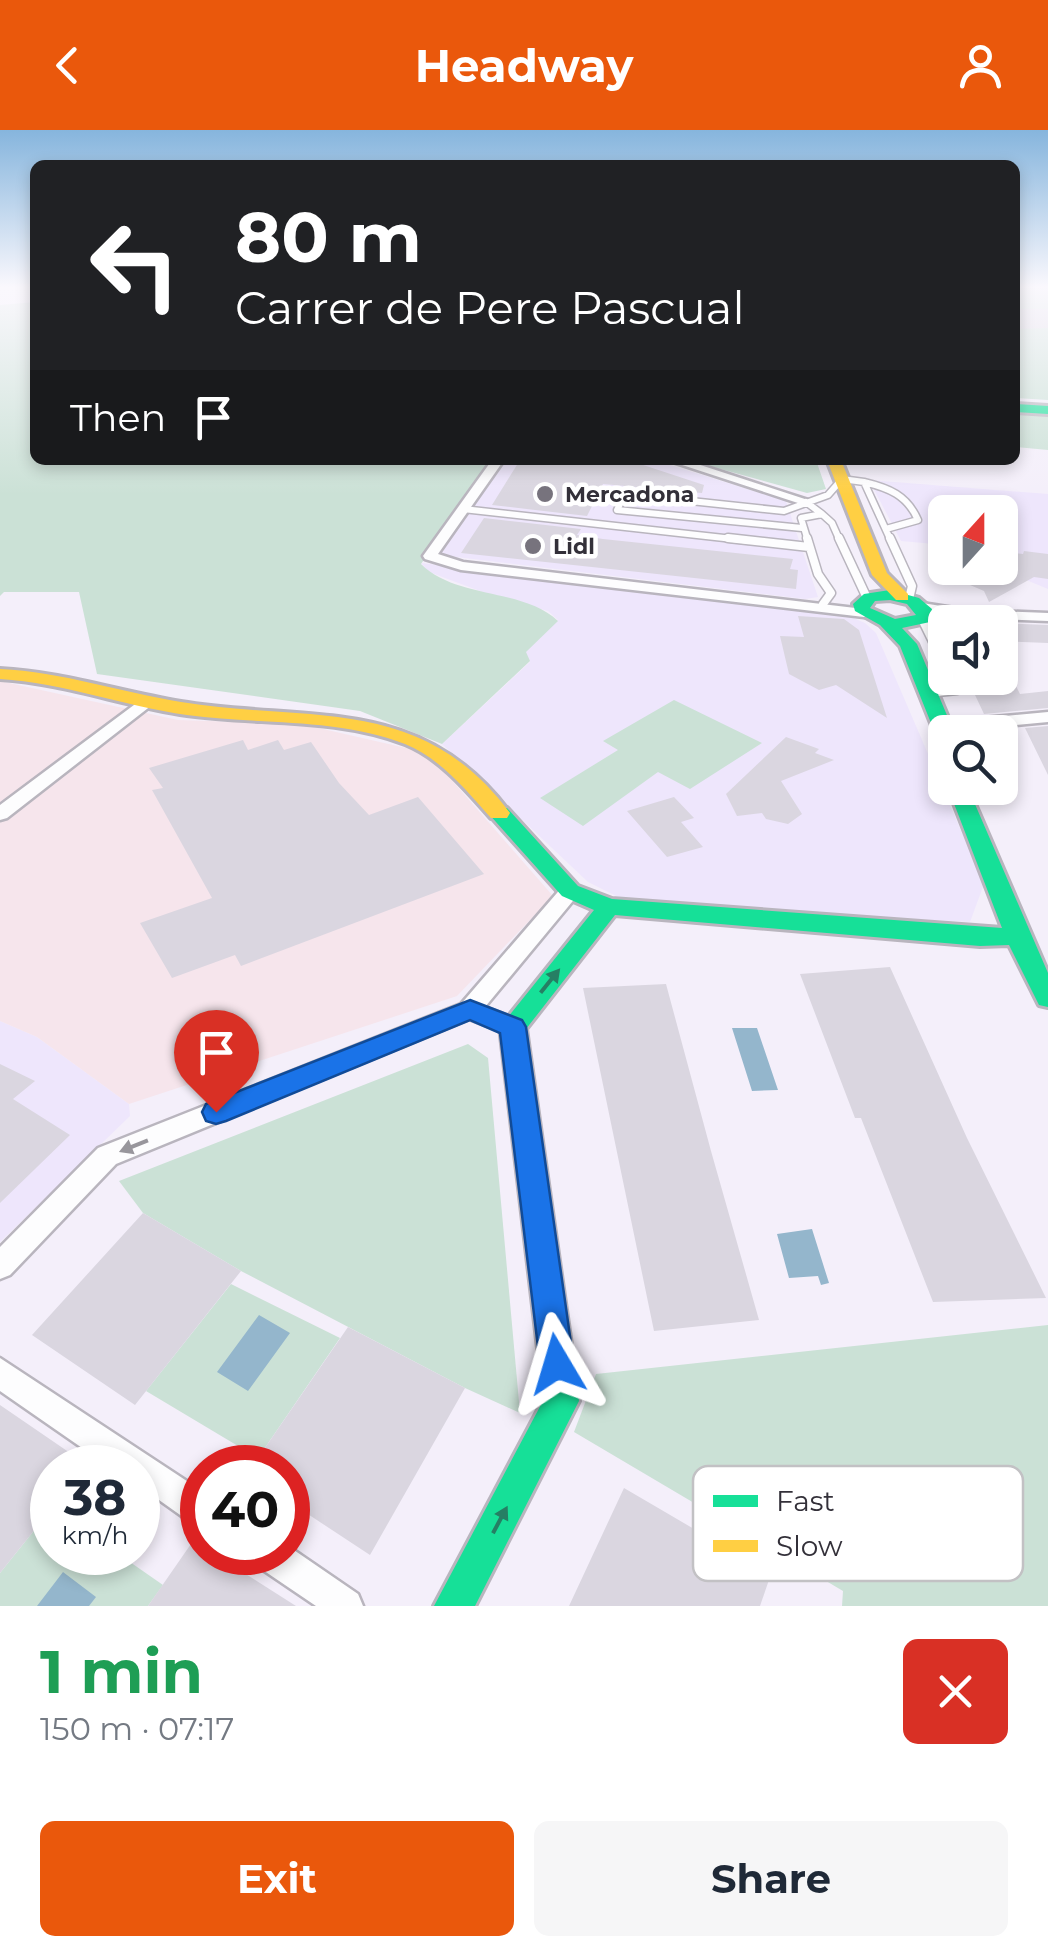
<!DOCTYPE html>
<meta charset="utf-8">
<style>
:root{--surface:#fff;--page:#f6f6f7;--text:#1f2937;--muted:#747a83;--accent:#ea580c}
body{margin:0;font-family:Montserrat,sans-serif;background:var(--page);color:var(--text);height:100vh;display:flex;flex-direction:column;font-size:38px;white-space:nowrap}
*{box-sizing:border-box;margin:0}
p{font-size:32px;color:var(--muted)}
.icon{flex:none;width:55px;height:55px;fill:none;stroke:currentColor;stroke-width:2;stroke-linecap:round;stroke-linejoin:round}
.map{position:relative;height:1476px;overflow:hidden}
.side{display:flex;flex-direction:column;background:var(--surface);flex:1}
.side>*{flex:none}
.guide{position:absolute;left:30px;top:30px;width:990px;height:305px;border-radius:15px;box-shadow:0 5px 15px #0003;background:#202124;color:#fff;overflow:hidden}
.needle{width:65px;rotate:21deg}
.fabs{position:absolute;left:928px;top:365px;display:grid;gap:20px}
.fabs a{display:grid;place-items:center;width:90px;height:90px;border-radius:15px;background:var(--surface);box-shadow:0 5px 15px #0003;font-size:50px}
.speed{position:absolute;left:30px;top:1315px;display:flex;gap:20px;font-size:50px;font-weight:700;text-align:center}
.speed>*{display:grid;place-content:center;width:130px;height:130px;border-radius:50%;background:var(--surface);box-shadow:0 5px 15px #0003;line-height:1}
.speed small{font-size:25px;font-weight:400}
.speed .limit{border:15px solid #d22;background:#fff;color:#111}
.pin{position:absolute;display:grid;place-items:center;width:85px;height:85px;color:#fff;margin:-102px -42px;border-radius:50% 50% 50% 0;rotate:-45deg;box-shadow:0 0 10px #0007}
.pin .icon{rotate:45deg}
.me{position:absolute;width:110px;margin:-55px;rotate:353deg;stroke-linejoin:round;filter:drop-shadow(0 0 8px #0008)}
.turn{display:flex;align-items:center;gap:35px;height:210px;padding:0 40px;font-size:45px}
.turn .icon{width:130px;height:130px;stroke-width:2.5}
.turn b{display:block;font-size:70px;line-height:85px}
.then{display:flex;align-items:center;height:95px;padding:0 40px;background:#0003;gap:20px;font-size:38px}
.round{display:grid;place-items:center;flex:none;width:105px;height:105px;border-radius:15px;background:var(--page)}
.summary{display:flex;align-items:center;justify-content:space-between;height:170px;padding:0 40px}
h1{font-size:60px;font-weight:700;line-height:75px;color:#1e9e55}
.action{display:flex;gap:20px;margin-top:auto;padding:20px 40px}
.action a{flex:1;height:115px;border-radius:15px;background:var(--accent);color:#fff;font-size:40px;font-weight:700;line-height:115px;text-align:center}
.action a+a{background:var(--page);color:var(--text)}
header{display:flex;justify-content:space-between;align-items:center;height:130px;padding:0 40px;background:var(--accent);color:#fff;font-size:45px;font-weight:700}
.map>svg:first-child{display:block}
</style>
<header><svg class="icon" aria-label="back" viewBox="0 0 24 24"><path d="M15 5l-7 7 7 7"/></svg>Headway<svg class="icon" aria-label="person" viewBox="0 0 24 24"><circle cx="12" cy="8" r="4"/><path d="M4 21q1-7 8-7t8 7"/></svg></header>
<div class="map">
<svg width="1048" height="1476" viewBox="0 0 1048 1476">
<rect width="100%" height="100%" fill="#f4effa"/>
<path fill="#eee6fc" d="M506,330H654L786,371L818,467L805,469L440,425Z
M869,350L1048,364V459L997,438L1000,382H945V415L901,411Z
M421,433L844,484L865,493L876,503L984,754L970,792L658,775L618,767L588,752L442,614L530,532L525,522L558,490L548,481L488,464L429,442Z
M0,891L37,907L129,974L130,986L0,1112Z"/>
<path fill="#f6e5ec" d="M0,551L178,590L301,594L428,623L553,766L457,866L129,974L37,907L0,891Z"/>
<path fill="#cbe1d6" d="M1015,158H1048V270L1015,268Z
M35,172V330H492L421,434C456,469 523,458 558,491L526,522L530,531L442,614L360,581L97,544L79,462H4L0,466V175Z
M1015,282L1048,284V320L1015,317Z
M688,330H816L826,359L807,363Z
M674,570L762,613L690,659L658,642L583,696L540,668L618,620L603,611Z
M468,914L488,928L520,1283L465,1258L241,1141L143,1083L119,1051Z
M231,1154L340,1208L258,1328L146,1261Z
M1048,1195V1476H842L843,1461L574,1302L596,1244Z
M52,1378V1422L117,1423L163,1455L148,1476H0V1443Z"/>
<path fill="#94b6cc" d="M732,898H757L778,960L752,961Z
M812,1099L829,1153L821,1155L818,1146L789,1148L777,1104Z
M259,1185L290,1203L248,1261L217,1242Z
M63,1442L96,1467L89,1476H37Z"/>
<path fill="#dad6e0" d="M1015,179H1048V198L1015,199Z
M520,330L631,331L704,355L702,363L603,354L587,386L492,375Z
M484,388L581,399L577,405L603,409L793,429L790,439L798,440L796,459L461,423Z
M1024,421L1048,424V449L1034,447L989,472L984,461L956,449L982,439L1011,450L1008,428H1017L1015,423L1023,424Z
M798,486L844,489L859,500L887,588L836,555L819,560L789,544L780,506L804,507Z
M1000,493L1048,495V513L1000,511Z
M967,548H1012L1020,564L1048,561V578L984,584Z
M1048,596V645L1025,598Z
M786,607L819,619L815,623L834,630L781,651L802,684L788,694L766,689L762,683L737,686L726,664Z
M243,610L248,620L278,610L284,620L311,612L339,653L369,685L418,667L484,744L241,836L235,825L172,848L140,793L212,768L152,660L163,658L149,638Z
M674,667L694,688L681,692L703,717L667,727L627,681Z
M890,837L967,1008L1046,1168L933,1172L861,988H855L800,844Z
M666,854L711,1021L759,1190L654,1201L583,858Z
M0,934L35,951L13,969L70,1005L0,1073Z
M143,1083L241,1141L135,1275L32,1205Z
M348,1197L465,1258L370,1425L288,1371V1338H251Z
M0,1275L92,1338H52V1378L0,1443Z
M624,1358L771,1444L760,1476H569Z
M193,1411L202,1417V1422H211L296,1476H148Z"/>
<g fill="none" stroke-linecap="round" stroke-linejoin="round">
<g stroke="#b9b5be" stroke-width="9">
<path id="lane-far1" d="M864,352C889,358 907,365 918,390L886,399
M806,372L822,384L801,388L808,411
M463,379L751,411
M822,384L832,393L840,411
M802,398L617,380L625,364L784,381L828,365L842,349L864,352L891,411"/>
</g>
<g stroke="#b9b5be" stroke-width="11">
<path id="lane" d="M728,408L809,417
M807,408L818,444L831,463L823,474
M839,408L867,468
M890,408L912,456L909,469
M922,489L945,536
M929,563L957,560L951,548"/>
</g>
<g stroke="#b9b5be" stroke-width="5">
<path id="street" d="M492,330H504L438,424L463,432L864,479L871,483L864,487L461,440L425,429L423,426Z
M667,330H685L811,371L801,374Z
M922,473L967,480L1048,483V491L967,488L917,480L915,477Z
M146,566L154,571L152,575L7,688L0,690V675Z
M1048,582V592L941,602L932,597L941,592Z
M570,754L577,756L580,761L577,766L485,877L521,891L525,897L521,903L513,906L469,889L116,1034L10,1145L0,1149V1117L98,1018L461,874L563,756Z
M0,1228L202,1361V1396L190,1392L138,1355V1338H111L0,1261Z
M288,1416L358,1464L363,1476H316L254,1434L249,1422H288Z"/>
</g>
<g stroke="#b9b5be" stroke-width="6">
<path id="fast" d="M1015,274L1048,276V284L1015,282Z
M890,460L919,468L932,479L930,492L902,498L917,514L954,602H945V609L935,603L900,516L880,495L855,481L853,474L864,464ZM890,470L907,474L916,485L895,489L870,478L875,471Z
M948,658H968L1048,843V877L1039,875L1009,815L980,816L615,785L526,899L579,1271L475,1476H434L544,1269L500,897L594,780L562,766L488,683L491,678H507L578,756L612,769L1002,798Z"/>
</g>
<g stroke="#b9b5be" stroke-width="6">
<path id="slow" d="M827,330H841L887,443L908,464V470H896L872,445Z
M0,539C62,542 120,562 181,572C308,593 421,563 510,683L507,688H491C467,661 440,628 405,614C336,587 259,595 187,585C124,576 64,553 0,549Z"/>
</g>
<use href="#lane-far1" stroke="#fdfdfe" stroke-width="6"/>
<use href="#lane" stroke="#fdfdfe" stroke-width="8"/>
<use href="#street" fill="#fdfdfe" fill-rule="evenodd"/>
<use href="#fast" fill="#16e098" fill-rule="evenodd"/>
<use href="#slow" fill="#ffcf43" fill-rule="evenodd"/>
</g>
<defs><path id="oneway-solid" d="M-6-.8H1V-3.2L6.5 0L1 3.2V.8H-6Z" transform="scale(2.5)"/></defs>
<g fill="#267f64">
<use href="#oneway-solid" transform="translate(550 851) rotate(-51)"/>
<use href="#oneway-solid" transform="translate(500 1390) rotate(-62)"/>
</g>
<use fill="#98969c" href="#oneway-solid" transform="translate(134 1016) rotate(158)"/>
<linearGradient id="sky" x2="0" y2="1"><stop stop-color="#86b5dd"/><stop offset="0.43" stop-color="#faf8fd"/><stop offset="1" stop-color="#faf8fd" stop-opacity="0"/></linearGradient>
<rect width="1048" height="365" fill="url(#sky)"/>
<path fill="#1a73e8" stroke="#114b97" stroke-width="2.5" d="M470,870L522,890L526,897L574,1234L569,1245L557,1250L545,1245L540,1234L500,903L470,890L226,991L216,994L206,991L202,982L206,974Z"/>
<g fill="#77737d" stroke="#fff" stroke-width="4">
<circle cx="545" cy="364" r="10"/>
<circle cx="533" cy="416" r="10"/>
</g>
<g text-anchor="middle" stroke-width="9" stroke-linejoin="round" paint-order="stroke">
<g font-size="22" font-weight="bold" fill="#333039" stroke="#fff" text-anchor="start">
<text x="565" y="372">Mercadona</text>
<text x="553" y="424">Lidl</text>
</g>
</g>
<rect x="693" y="1336" width="330" height="115" rx="15" fill="#fff" stroke="#c2c1c4" stroke-width="2.5"/>
<rect x="713" y="1365" width="45" height="12" fill="#16e098"/>
<rect x="713" y="1410" width="45" height="12" fill="#ffcf43"/>
<g font-size="28" fill="#333039">
<text x="776" y="1381">Fast</text>
<text x="776" y="1426">Slow</text>
</g>
</svg>
<div class="fabs">
<a><svg class="needle" viewBox="-14 -14 28 28"><path d="M0-13l5 13h-10z" fill="#e53935"/><path d="M0 13l5-13h-10z" fill="#747a83"/></svg></a>
<a><svg class="icon" aria-label="sound" viewBox="0 0 24 24"><path d="M4 9h4l5-4v14l-5-4H4zM17 9q2 3 0 6"/></svg></a>
<a><svg class="icon" aria-label="search" viewBox="0 0 24 24"><circle cx="10" cy="10" r="6"/><path d="M15 15l6 6"/></svg></a>
</div>
<div class="speed"><div>38<small>km/h</small></div><div class="limit">40</div></div>
<div class="pin" style="left:216px;top:982px;background:#d93025"><svg class="icon" aria-label="arrive" viewBox="0 0 24 24"><path d="M6 21V4h12l-3 4 3 4H6"/></svg></div>
<svg class="me" style="left:557px;top:1234px" viewBox="-20 -20 40 40"><path d="M0-17L14 15 0 8-14 15z" fill="#1a73e8" stroke="#fff" stroke-width="4"/></svg>
<div class="guide">
<div class="turn"><svg class="icon" aria-label="left" viewBox="0 0 24 24"><path d="M17 20v-9H6M10 6l-5 5 5 5"/></svg><div><b>80 m</b>Carrer de Pere Pascual</div></div>
<div class="then">Then<svg class="icon" aria-label="arrive" viewBox="0 0 24 24"><path d="M6 21V4h12l-3 4 3 4H6"/></svg></div>
</div>
</div>
<section class="side">
<div class="summary"><div><h1>1 min</h1><p>150 m · 07:17</p></div><a class="round" style="background:#d93025;color:#fff"><svg class="icon" aria-label="close" viewBox="0 0 24 24"><path d="M6 6l12 12M18 6L6 18"/></svg></a></div>
<div class="action"><a>Exit</a><a>Share</a></div>
</section>
